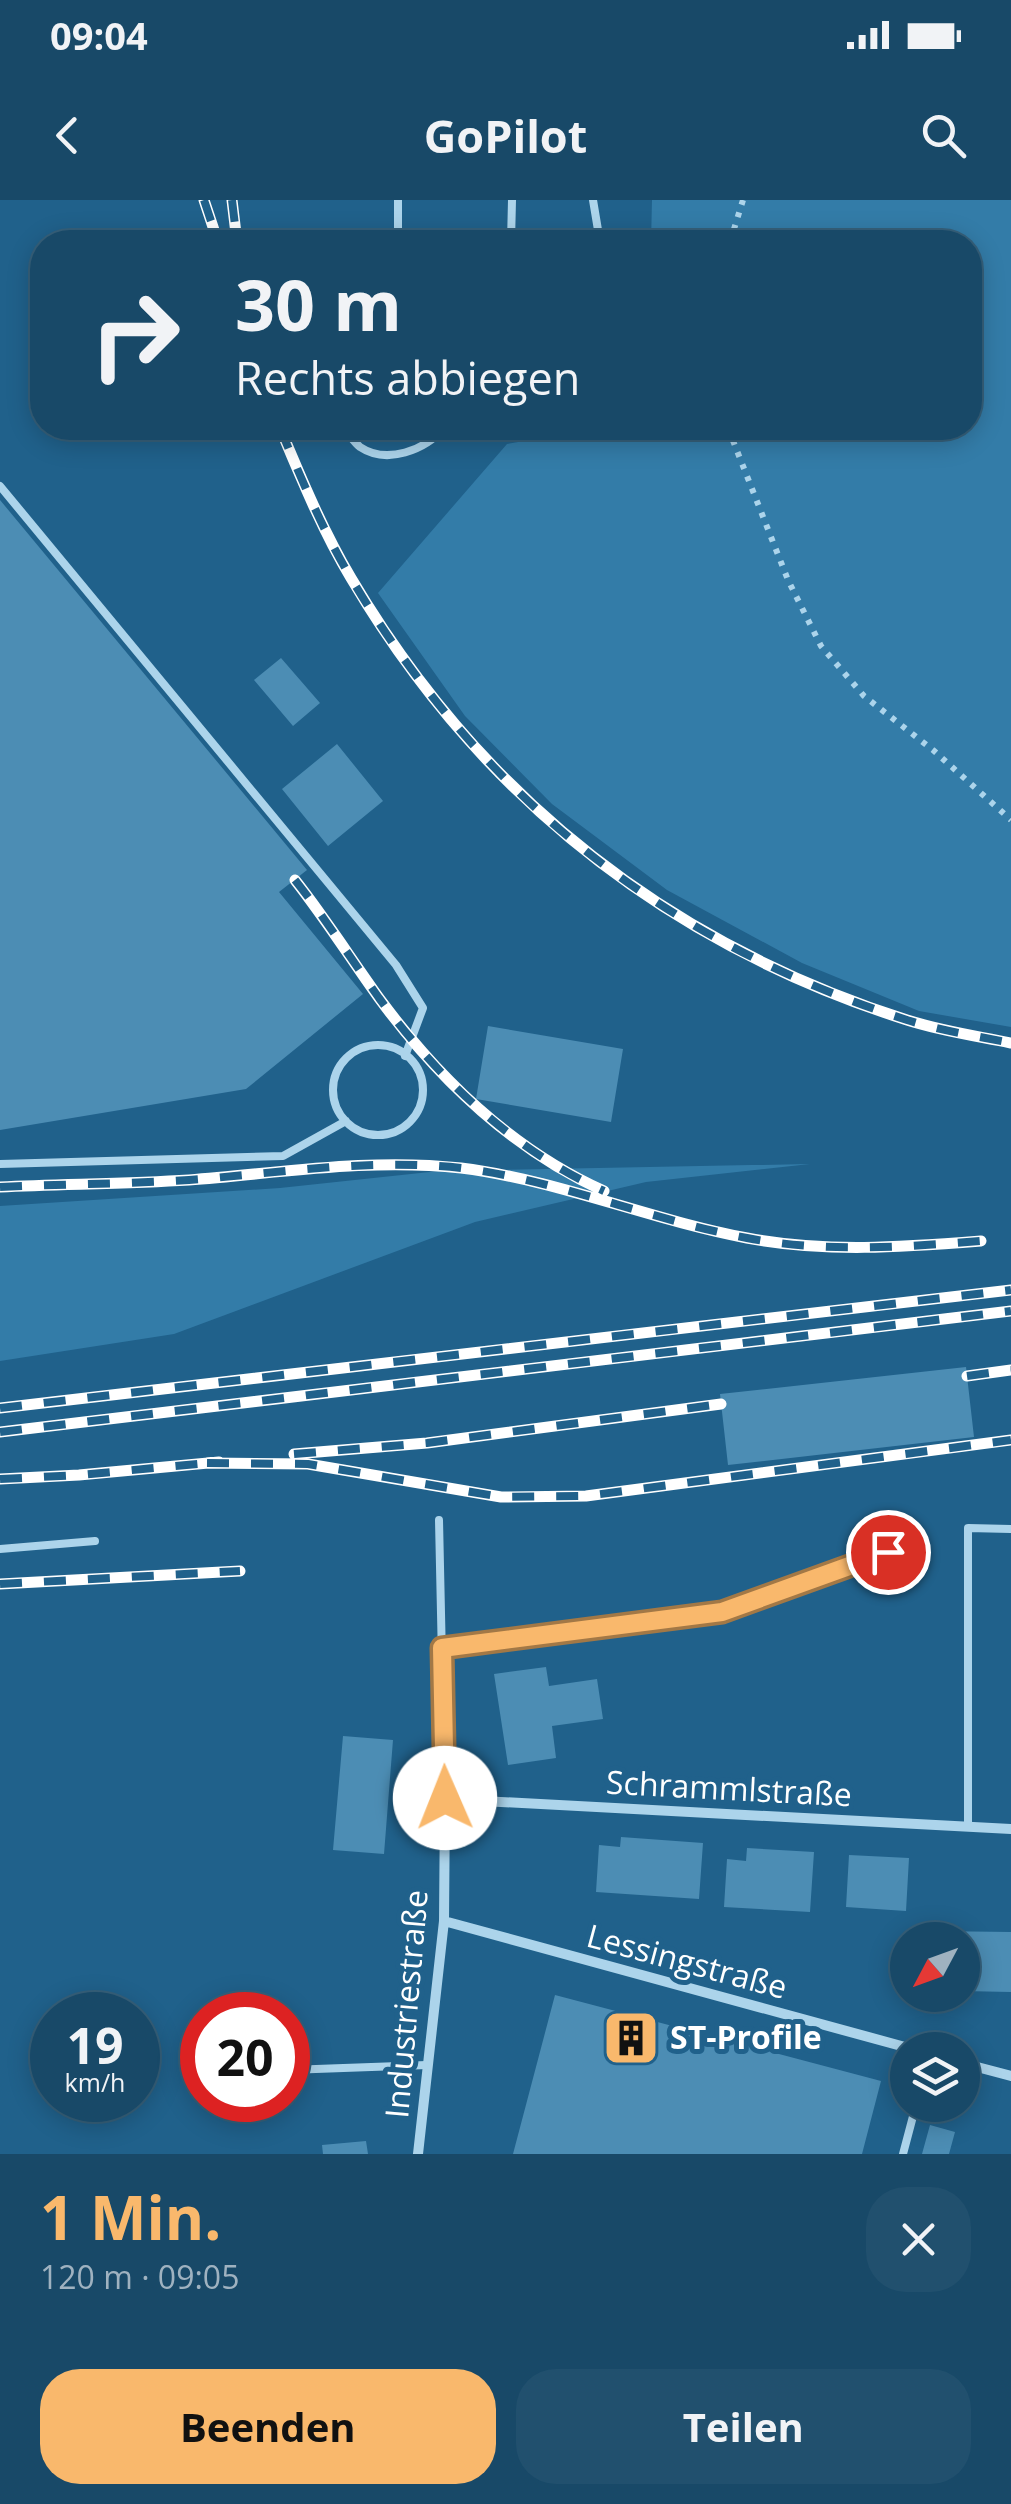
<!DOCTYPE html>
<html lang="de">
<meta charset="utf-8">
<style>
:root{--surface:#184968;--page:#21506e;--text:#f1f3f6;--muted:#9fb2c0;--line:#36617c;--accent:#f9b86c}
body{margin:0;font-family:"Open Sans",sans-serif;background:var(--page);color:var(--text);height:100vh;display:flex;flex-direction:column;font-size:38px;white-space:nowrap}
*{box-sizing:border-box;margin:0}
p{font-size:32px;color:var(--muted)}
.icon{flex:none;width:55px;height:55px;fill:none;stroke:currentColor;stroke-width:2;stroke-linecap:round;stroke-linejoin:round}
.map{position:relative;height:1954px;overflow:hidden}
.sheet{display:flex;flex-direction:column;background:var(--surface);flex:1}
.sheet>*{flex:none}
.hud{position:absolute;left:30px;top:30px;width:952px;height:210px;border-radius:40px;box-shadow:0 5px 25px #0003,0 0 0 2px var(--line);background:#184968;color:var(--text);overflow:hidden}
.needle{width:65px;rotate:229deg}
.buttons{position:absolute;left:890px;top:1722px;display:grid;gap:20px}
.buttons a{display:grid;place-items:center;width:90px;height:90px;border-radius:50%;background:var(--surface);box-shadow:0 5px 25px #0003,0 0 0 2px var(--line);font-size:50px}
.speed{position:absolute;left:30px;top:1792px;display:flex;gap:20px;font-size:50px;font-weight:700;text-align:center}
.speed>*{display:grid;place-content:center;width:130px;height:130px;border-radius:50%;background:var(--surface);box-shadow:0 5px 25px #0003,0 0 0 2px var(--line);line-height:1}
.speed small{font-size:25px;font-weight:400}
.speed .limit{border:15px solid #d22;background:#fff;color:#111}
.pin{position:absolute;display:grid;place-items:center;width:85px;height:85px;color:#fff;margin:-42px;border:5px solid #fff;border-radius:50%;box-shadow:0 2px 10px #0007}
.me{position:absolute;width:110px;margin:-55px;rotate:359deg;stroke-linejoin:round;filter:drop-shadow(0 0 8px #0008)}
.turn{display:flex;align-items:center;gap:35px;height:210px;padding:0 40px;font-size:45px}
.turn .icon{width:130px;height:130px;stroke-width:2.5}
.turn b{display:block;font-size:70px;line-height:85px}
.round{display:grid;place-items:center;flex:none;width:105px;height:105px;border-radius:40px;background:var(--page)}
.head{display:flex;align-items:center;justify-content:space-between;height:170px;padding:0 40px}
h1{font-size:60px;font-weight:700;line-height:75px;color:var(--accent)}
.action{display:flex;gap:20px;margin-top:auto;padding:20px 40px}
.action a{flex:1;height:115px;border-radius:40px;background:var(--accent);color:#111;font-size:40px;font-weight:700;line-height:115px;text-align:center}
.action a+a{background:var(--page);color:var(--text)}
.status{display:flex;justify-content:space-between;align-items:center;height:70px;padding:0 50px;background:var(--surface);direction:ltr}
.status svg{height:28px;fill:currentColor}
header{display:flex;justify-content:space-between;align-items:center;height:130px;padding:0 40px;background:var(--surface);font-size:45px;font-weight:700}
.map>svg:first-child{display:block}
</style>
<div class="status"><b>09:04</b><svg viewBox="0 0 49 12"><path d="M0 12V9h3v3zM5 12V6h3v6zM10 12V3h3v9zM15 12V0h3v12zM26 1h20v11H26zM47 4h2v5h-2z"/></svg></div>
<header><svg class="icon" aria-label="back" viewBox="0 0 24 24"><path d="M15 5l-7 7 7 7"/></svg>GoPilot<svg class="icon" aria-label="search" viewBox="0 0 24 24"><circle cx="10" cy="10" r="6"/><path d="M15 15l6 6"/></svg></header>
<div class="map">
<svg width="1011" height="1954" viewBox="0 0 1011 1954">
<rect width="100%" height="100%" fill="#20618b"/>
<path fill="#337ca8" d="M652,0H1011V827L919,811L802,763L667,690L552,604L465,516L378,393L507,244L600,228H970V42H651Z
M810,964L646,982L475,1022L174,1134L0,1161V1006L280,988L439,971Z"/>
<path fill="#4c8db4" d="M0,300L307,670L279,692L363,794L246,889L0,930Z
M281,458L320,503L293,526L254,480Z
M337,544L383,601L328,646L282,589Z
M488,826L623,849L611,922L476,899Z
M966,1167L974,1237L728,1265L720,1194Z
M546,1467L549,1486L597,1479L603,1519L552,1526L556,1558L508,1565L494,1474Z
M343,1536L393,1540L384,1654L333,1650Z
M621,1637L703,1643L699,1699L596,1692L599,1645L620,1647Z
M747,1648L814,1652L810,1712L724,1707L727,1659L746,1661Z
M849,1655L909,1658L906,1711L846,1707Z
M932,1731L1011,1732V1792L962,1791V1740H932Z
M900,1736L917,1737V1740H908V1775H899Z
M555,1795L881,1881L862,1954H513Z
M930,1925L955,1932L949,1954H922Z
M366,1941L368,1954H323L322,1945Z"/>
<g fill="none" stroke-linecap="round" stroke-linejoin="round">
<path stroke="#acd4eb" stroke-width="6" stroke-dasharray="5 8" stroke-linecap="butt" d="M730,42L743,0
M728,228L788,380L821,446L864,496L933,550L1011,620"/>
<path stroke="#acd4eb" stroke-width="8" d="M398,0V42
M593,0L600,42
M511,42L512,0
M343,228C348,233 354,242 360,247C387,265 425,250 444,228
M0,286L396,765L423,808L405,856
M333 890a45 45 0 1 1 90 0a45 45 0 1 1-90 0Z
M0,964L283,956L346,921
M439,1320L445,1599
M0,1349L95,1341
M442,1448L722,1413L888,1352
M968,1625V1328L1011,1329
M288,1870L427,1865
M198,1874H202
M903,1954L916,1905"/>
<path stroke="#acd4eb" stroke-width="10" d="M444,1721L916,1850
M962,1863L1011,1876
M418,1954L444,1721L445,1599L1011,1629"/>
<g stroke="#fff" stroke-width="11">
<path id="rail" d="M204,0L218,42
M232,0L237,42
M280,228C301,278 323,331 351,378C480,596 666,743 907,820C941,831 977,836 1011,843
M295,680C325,718 351,759 379,798C438,878 513,950 604,991
M0,987C63,984 126,984 189,980C281,973 368,958 461,968C558,980 651,1020 747,1038C825,1053 904,1047 981,1041
M967,1176L1011,1170
M0,1208L1011,1090
M0,1232L1011,1111
M294,1254L427,1243L721,1204
M207,1263L308,1264L501,1297L586,1296L1011,1240
M0,1279L79,1275L219,1262
M0,1384L240,1371"/>
</g>
<use href="#rail" stroke="#20618b" stroke-width="8" stroke-dasharray="22" stroke-linecap="butt"/>
</g>
<g fill="none" stroke-linecap="round" stroke-linejoin="round">
<g stroke="#a27846" stroke-width="25">
<path id="route" d="M445,1598L442,1448L722,1412L888,1352"/>
</g>
<use href="#route" stroke="#f9b86c" stroke-width="18"/>
</g>
<defs>
<g id="building-square" transform="scale(2.875)"><rect x="-9" y="-9" width="18" height="18" rx="4" fill="#f9b86c" stroke="#20618b"/><path d="M-4-6H4V6H1V3H-1V6H-4ZM-2.5-4.3h1.7v1.8h-1.7ZM.8-4.3h1.7v1.8H.8ZM-2.5-1h1.7V.8h-1.7ZM.8-1h1.7V.8H.8Z" fill="#111"/></g>
</defs>
<g fill-rule="evenodd">
<use href="#building-square" x="631" y="1838"/>
</g>
<g text-anchor="middle" stroke-width="10" stroke-linejoin="round" paint-order="stroke">
<g font-size="32" fill="#fff" stroke="#20618b">
<text transform="translate(729 1589) rotate(3)" y="11">Schrammlstraße</text>
<text transform="translate(687 1762) rotate(15)" y="11">Lessingstraße</text>
<text transform="translate(407 1804) rotate(-85)" y="11">Industriestraße</text>
</g>
<g font-size="32" font-weight="bold" fill="#fff" stroke="#20618b" text-anchor="start">
<text x="670" y="1849">ST-Profile</text>
</g>
</g>
</svg>
<div class="buttons">
<a><svg class="needle" viewBox="-14 -14 28 28"><path d="M0-13l5 13h-10z" fill="#e53935"/><path d="M0 13l5-13h-10z" fill="#9fb2c0"/></svg></a>
<a><svg class="icon" aria-label="layers" viewBox="0 0 24 24"><path d="M12 4l9 5-9 5-9-5zM3 14l9 5 9-5"/></svg></a>
</div>
<div class="speed"><div>19<small>km/h</small></div><div class="limit">20</div></div>
<div class="pin" style="left:888px;top:1352px;background:#d93025"><svg class="icon" aria-label="arrive" viewBox="0 0 24 24"><path d="M6 21V4h12l-3 4 3 4H6"/></svg></div>
<svg class="me" style="left:445px;top:1598px" viewBox="-20 -20 40 40"><circle r="19" fill="#fff"/><path d="M0-13L10 11 0 6-10 11z" fill="#f9b86c"/></svg>
<div class="hud">
<div class="turn"><svg class="icon" aria-label="right" viewBox="0 0 24 24"><path d="M7 20v-9h11M14 6l5 5-5 5"/></svg><div><b>30 m</b>Rechts abbiegen</div></div>
</div>
</div>
<section class="sheet">
<div class="head"><div><h1>1 Min.</h1><p>120 m · 09:05</p></div><a class="round"><svg class="icon" aria-label="close" viewBox="0 0 24 24"><path d="M6 6l12 12M18 6L6 18"/></svg></a></div>
<div class="action"><a>Beenden</a><a>Teilen</a></div>
</section>
